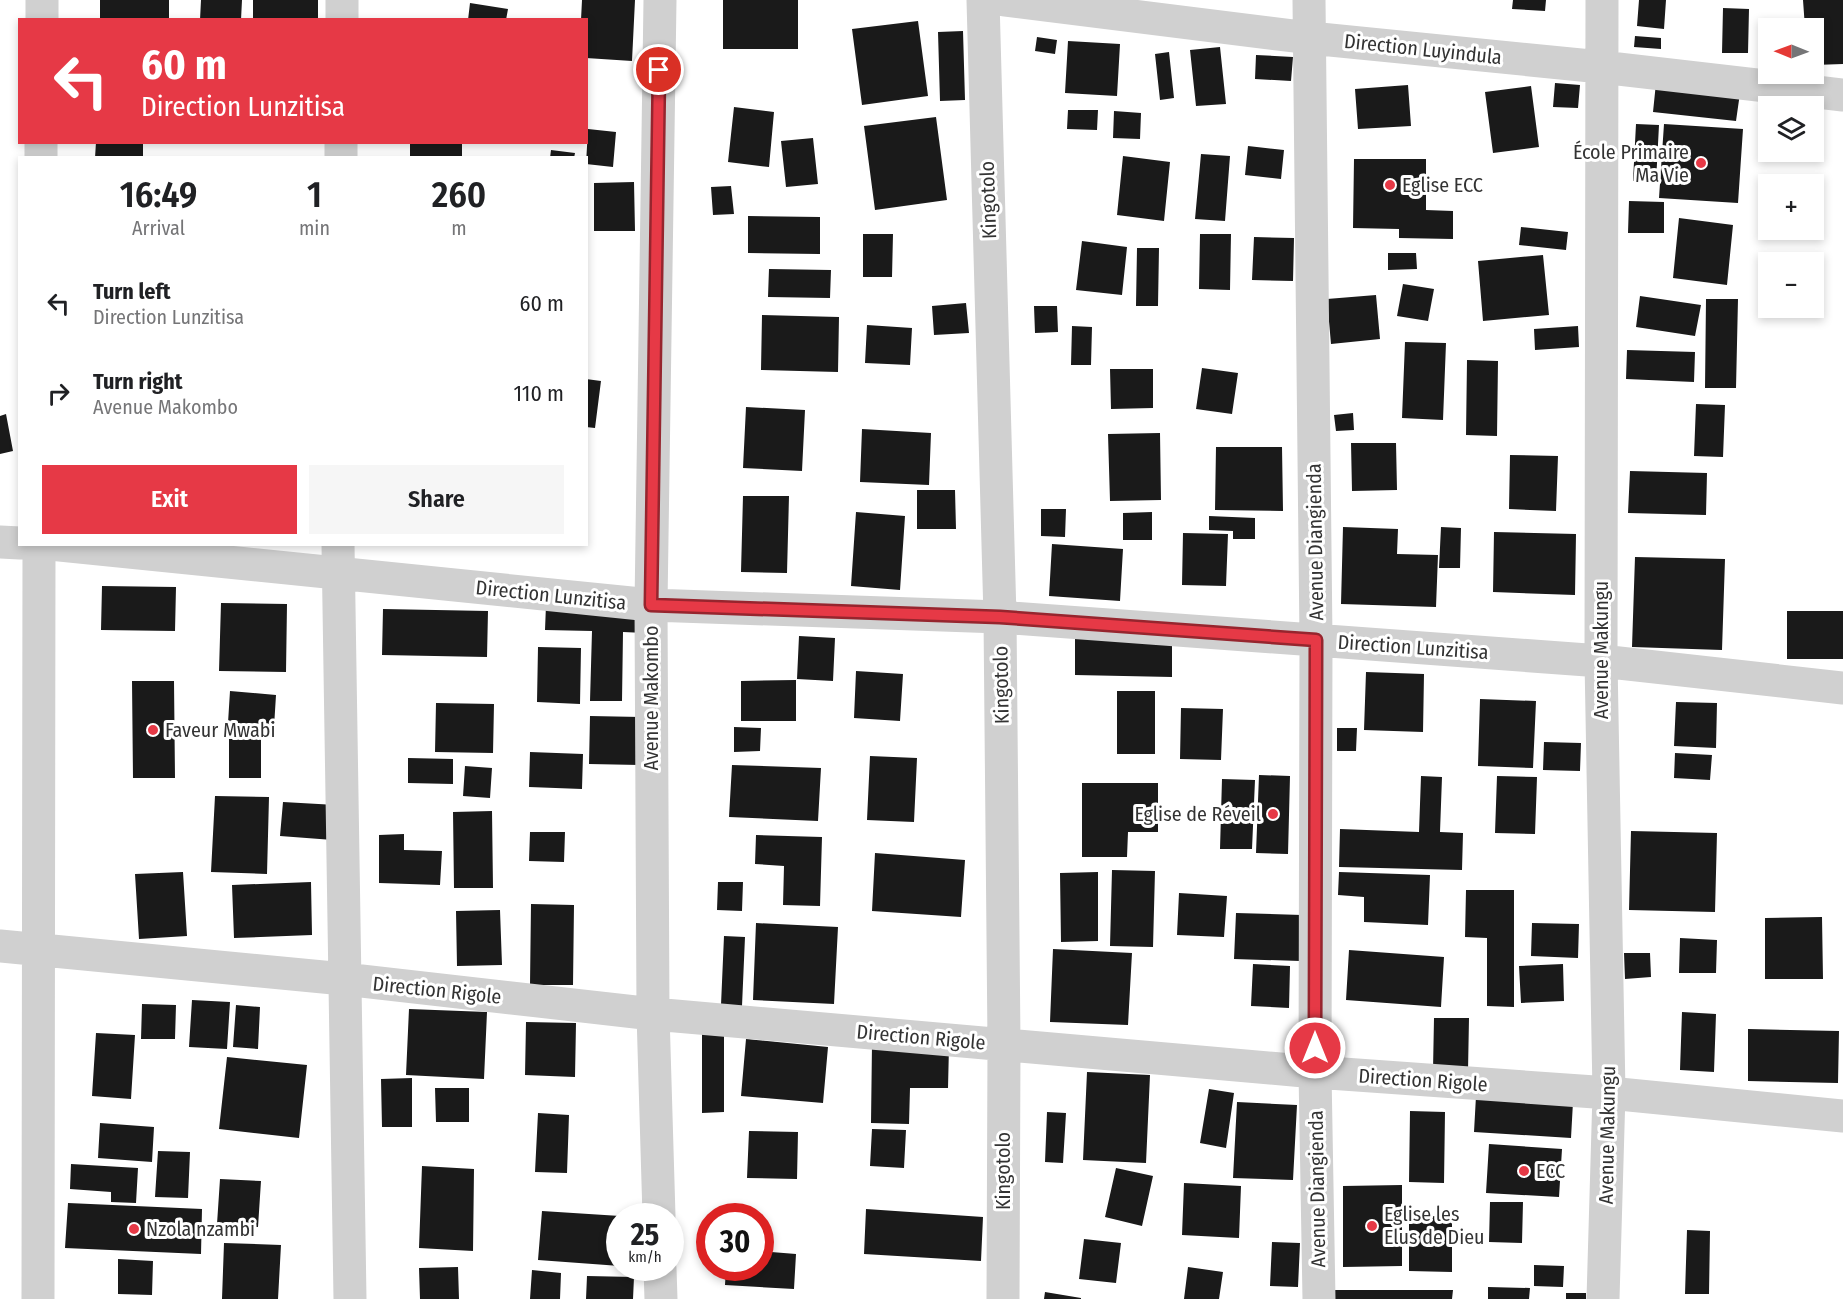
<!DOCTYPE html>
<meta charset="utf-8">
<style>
:root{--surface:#fff;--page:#f6f6f6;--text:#202124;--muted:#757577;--accent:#e63946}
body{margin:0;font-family:"Fira Sans Condensed",sans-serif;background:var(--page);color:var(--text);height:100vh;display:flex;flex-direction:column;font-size:22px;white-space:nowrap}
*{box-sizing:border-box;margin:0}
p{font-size:20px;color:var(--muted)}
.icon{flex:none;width:33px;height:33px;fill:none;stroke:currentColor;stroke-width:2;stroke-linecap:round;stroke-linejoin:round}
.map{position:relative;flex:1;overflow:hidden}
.drawer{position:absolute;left:18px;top:156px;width:570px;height:390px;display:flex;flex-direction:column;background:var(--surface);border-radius:0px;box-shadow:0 3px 9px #0003}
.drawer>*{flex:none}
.top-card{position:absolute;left:18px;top:18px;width:570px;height:126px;border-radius:0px;box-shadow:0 3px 9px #0003;background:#e63946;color:#fff;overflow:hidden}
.needle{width:39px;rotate:271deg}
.tools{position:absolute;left:1758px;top:18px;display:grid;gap:12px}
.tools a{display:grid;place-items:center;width:66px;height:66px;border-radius:0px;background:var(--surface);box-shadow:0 3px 9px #0003;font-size:30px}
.speed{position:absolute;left:606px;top:1203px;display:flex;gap:12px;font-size:30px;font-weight:700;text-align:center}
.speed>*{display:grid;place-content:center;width:78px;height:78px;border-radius:50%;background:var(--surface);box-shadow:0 3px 9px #0003;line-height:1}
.speed small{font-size:15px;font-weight:400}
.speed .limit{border:9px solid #d22;background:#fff;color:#111}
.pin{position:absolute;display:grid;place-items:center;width:51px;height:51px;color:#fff;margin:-26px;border:3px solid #fff;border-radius:50%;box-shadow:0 2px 6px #0007}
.me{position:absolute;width:66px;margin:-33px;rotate:0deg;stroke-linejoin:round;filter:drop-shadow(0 0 4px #0008)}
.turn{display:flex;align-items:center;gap:21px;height:126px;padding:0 24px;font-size:27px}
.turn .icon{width:78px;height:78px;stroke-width:2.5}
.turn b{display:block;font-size:42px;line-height:51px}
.eta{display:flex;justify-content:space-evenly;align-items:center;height:102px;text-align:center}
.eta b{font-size:36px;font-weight:600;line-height:42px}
.cta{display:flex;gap:12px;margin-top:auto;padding:12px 24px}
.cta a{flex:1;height:69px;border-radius:0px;background:var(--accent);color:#fff;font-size:24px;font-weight:600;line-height:69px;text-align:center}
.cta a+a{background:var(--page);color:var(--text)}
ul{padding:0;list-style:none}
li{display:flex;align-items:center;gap:18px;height:90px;padding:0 24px}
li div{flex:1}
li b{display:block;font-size:22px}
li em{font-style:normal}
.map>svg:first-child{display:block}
</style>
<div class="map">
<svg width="1843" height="1299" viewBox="0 0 1843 1299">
<rect width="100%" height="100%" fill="#fff"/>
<path fill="#1a1a1a" d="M100,0H169V20H100Z
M201,0H242L241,20H200Z
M253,0H318V20H253Z
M582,0H635L632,61L586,58V20H581Z
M723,0H798V49H723Z
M1513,0H1546L1545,11L1512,9Z
M1639,0H1666L1664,29L1637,26Z
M1803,0H1843V64L1814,65V28H1805Z
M470,3L508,9L506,20H468Z
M1723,8L1749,9L1748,53H1722Z
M918,21L928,96L862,105L852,29Z
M963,31L965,100L940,101L938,32Z
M1635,36L1661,38V49L1634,47Z
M1037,37L1057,40L1055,54L1035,51Z
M1068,41L1120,44L1117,96L1065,93Z
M1220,47L1226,104L1196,106L1190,50Z
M1169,52L1174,98L1160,100L1155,54Z
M1256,55L1293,57L1291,81L1255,79Z
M1555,83L1580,85L1578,108L1553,107Z
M1656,83L1740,93L1736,121L1653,112Z
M1408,85L1411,126L1358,129L1355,89Z
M1531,86L1539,147L1493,153L1485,92Z
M734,107L774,112L769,167L728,162Z
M1068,110H1098L1097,130L1067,129Z
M1114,111L1141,113L1140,139L1113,138Z
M936,117L947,200L875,210L864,126Z
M1636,124L1659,125L1656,182L1633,181Z
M1664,124L1743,129L1738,203L1659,198Z
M588,129L616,132L613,167L586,164Z
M813,138L818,184L786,187L781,141Z
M96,142H143V158H95Z
M410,142H462V158H410Z
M1248,146L1284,150L1281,179L1245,175Z
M551,150L575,153L574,158H550Z
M1201,154L1230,156L1225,221L1195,219Z
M1123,156L1170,162L1164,221L1117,215Z
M1354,159H1426V210L1453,211V239L1399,238V229L1353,228Z
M634,182L635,231H594V183Z
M731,186L734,214L713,215L711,187Z
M1629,201L1664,202V233H1628Z
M748,216L820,217V254L748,253Z
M1679,218L1733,225L1727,285L1673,278Z
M1521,227L1568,232L1566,250L1519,245Z
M863,234H893L892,277H863Z
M1200,234H1231L1230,290L1199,289Z
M1254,237L1294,238L1293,281L1252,280Z
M1082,241L1127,247L1122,295L1076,290Z
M1137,248H1159L1158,306H1136Z
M1388,253H1416L1417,269L1388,270Z
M1543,255L1549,315L1483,321L1478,261Z
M769,269L831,270L830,298L768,297Z
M1403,284L1434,289L1428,321L1397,316Z
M1376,295L1380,339L1331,344L1327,299Z
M1640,296L1701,305L1695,336L1636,327Z
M1706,299H1738L1736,388H1705Z
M966,303L969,333L934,335L932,306Z
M1034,306H1057L1058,332L1035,333Z
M762,315L839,317L838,372L761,370Z
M867,325L912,328L910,365L865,363Z
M1072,326L1092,327L1091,365H1071Z
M1578,326L1579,347L1535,350L1534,329Z
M1405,342L1446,343L1443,420L1402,418Z
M1627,350L1695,352L1694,382L1626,379Z
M1467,360L1498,361L1497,436L1466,435Z
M1202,368L1238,373L1232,414L1196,409Z
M1110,369H1153V408L1111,409Z
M586,379L601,381L595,428L586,427Z
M1696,404L1725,405L1723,457L1694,456Z
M746,407L805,410L802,471L743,468Z
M1353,413L1354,430L1336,431L1334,415Z
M6,414L13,451L0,454V416Z
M862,429L931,433L929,485L860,482Z
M1160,433L1161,500L1110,501L1108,434Z
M1351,443H1396L1397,490L1352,491Z
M1216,447H1282L1283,511L1215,510Z
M1510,455L1558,456L1556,511L1509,509Z
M1630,471L1707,473L1706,515L1628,513Z
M917,490H955L956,529H917Z
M743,496H789L787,573L741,572Z
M1041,509H1066L1065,537L1041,536Z
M856,512L905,516L900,590L851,586Z
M1152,512V540H1123V513Z
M1209,516L1255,518V539H1233V531L1209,530Z
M1343,527L1398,529L1397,554L1438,555L1436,607L1341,604Z
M1441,527L1461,528L1460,568H1439Z
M1494,532L1576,534L1575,595L1493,592Z
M1183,533L1228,534L1226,586L1182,585Z
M1052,544L1123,549L1120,601L1049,596Z
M1635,557L1725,559L1722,650L1632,647Z
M102,586L176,587L175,631L101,630Z
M221,603L287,604L286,672L219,671Z
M546,605L646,608L645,633L623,632L622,701H590L592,631L545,630Z
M383,609L488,611L487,657L382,655Z
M1787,611H1843V659H1787Z
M1075,634L1172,635V677L1075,675Z
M799,636L835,638L833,681L797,679Z
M538,647L581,648L580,704L537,702Z
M856,671L903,674L900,721L854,718Z
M1366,672L1424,674L1423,732L1364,730Z
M796,680V721H741V681Z
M132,681H174L175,778H133Z
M230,691L276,695L274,727L228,723Z
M1117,691H1155V754H1117Z
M1480,699L1536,701L1533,768L1478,766Z
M1676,702L1717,703L1716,748L1674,746Z
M436,703L494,704L493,753L435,752Z
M1181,708L1223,709L1221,760L1180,759Z
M590,716L641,717L640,765L589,764Z
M734,727L761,728L760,751L734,752Z
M1337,728H1357L1356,751H1337Z
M261,738V778H229V739Z
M1544,742L1581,743L1580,771L1543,770Z
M530,752L583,754L582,789L529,787Z
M1675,753L1712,755L1710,780L1674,778Z
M870,756L917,758L914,822L867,820Z
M408,758L453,759V784L408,783Z
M732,765L821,768L818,821L729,817Z
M465,766L492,768L490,798L463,796Z
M1259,775L1290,776L1288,854L1256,853Z
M1421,776L1442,777L1440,832L1463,833L1462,870L1339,867L1340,829L1419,832Z
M1497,776L1537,777L1535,834L1495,833Z
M1222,779L1255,780L1252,849H1220Z
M1082,783H1158V832H1128L1127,857H1082Z
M215,796L269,797L267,874L211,872Z
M283,802L336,805L333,840L280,836Z
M492,811L493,888H454L453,812Z
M1631,831L1717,833L1715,912L1629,910Z
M530,832H565L564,862L529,861Z
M404,834V850L442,851L440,885L379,883V835Z
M756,835L822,837L820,906L783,905L784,866L755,864Z
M875,853L965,860L961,917L872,911Z
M1112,870L1155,871L1153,947L1110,946Z
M183,872L187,936L139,939L135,874Z
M1098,872V941L1061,942L1060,873Z
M1339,872L1430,875L1428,925L1364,922V897L1338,895Z
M311,882L312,935L234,938L232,885Z
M718,882H743L742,911L717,910Z
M1466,890H1514V1007L1487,1006V938L1465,937Z
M1179,893L1227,896L1224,937L1177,935Z
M531,904L574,905L573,985H530Z
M500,910L502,965L457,966L456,911Z
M1236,913L1302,915L1300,961L1234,959Z
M1822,917L1823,979H1765V918Z
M756,923L838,927L834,1004L753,1000Z
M1532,923L1579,924L1578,958L1531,956Z
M724,936L745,937L742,1006L721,1005Z
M1680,938L1717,940L1716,973H1679Z
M1053,949L1132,953L1128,1025L1050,1022Z
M1349,950L1444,957L1441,1007L1346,1000Z
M1624,953H1650L1651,977L1625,979Z
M1253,964L1290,966L1289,1008L1251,1006Z
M1563,964L1564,1001L1521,1003L1519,966Z
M192,1000L230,1002L227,1049L189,1047Z
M142,1004L176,1005L175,1039H141Z
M236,1005L260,1007L258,1049L233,1047Z
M409,1009L487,1012L484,1079L406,1075Z
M1682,1012L1716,1014L1714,1072L1680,1070Z
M1434,1018H1469L1468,1071L1433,1070Z
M526,1022L576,1023L575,1077L525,1075Z
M1748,1029L1839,1031L1838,1083L1748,1081Z
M702,1032L724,1033V1112L702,1113Z
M96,1033L135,1035L131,1099L92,1096Z
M746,1039L828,1047L823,1103L741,1096Z
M872,1044L949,1046L948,1088H910L909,1124L871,1123Z
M227,1057L307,1065L299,1138L219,1129Z
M1087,1072L1150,1075L1146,1163L1083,1160Z
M412,1078V1127H382L381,1079Z
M435,1088H469V1122H436Z
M1209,1089L1234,1093L1226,1148L1200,1143Z
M1476,1096L1573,1102L1571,1138L1474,1132Z
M1237,1102L1297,1105L1293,1180L1233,1178Z
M1410,1111L1445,1112L1444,1183L1409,1182Z
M1047,1112L1066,1113L1063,1163L1045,1162Z
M538,1113L569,1115L567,1173L535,1172Z
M100,1123L154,1127L152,1162L98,1158Z
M872,1129L906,1130L904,1168L870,1166Z
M749,1131L798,1132L797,1179L747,1178Z
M1489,1144L1562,1149L1559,1197L1486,1193Z
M158,1151L190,1152L188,1198L155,1197Z
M71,1164L138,1168L136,1203L111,1202V1192L70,1189Z
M422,1166L474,1169L473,1251L419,1248Z
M1116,1168L1153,1176L1142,1226L1105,1217Z
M220,1179L261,1181L258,1227L217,1224Z
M1184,1183L1241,1186L1239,1238L1182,1235Z
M1402,1185V1266L1343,1267V1186Z
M1490,1202H1523L1522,1243L1489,1242Z
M68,1203L202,1209L201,1254L65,1248Z
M866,1209L983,1217L981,1261L864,1254Z
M542,1211L620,1216V1266L538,1260Z
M1409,1216H1452V1272L1409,1271Z
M1687,1230L1710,1231L1709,1294H1685Z
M1084,1239L1121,1243L1116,1283L1079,1279Z
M1272,1242L1300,1243L1298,1287L1270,1286Z
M224,1243L281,1245L278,1299H222Z
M760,1251L796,1254L794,1289L725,1285L726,1268H760Z
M118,1259L153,1261L152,1295L118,1294Z
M1534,1265L1564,1266L1563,1287L1534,1286Z
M458,1267L459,1299H420L419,1268Z
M1188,1267L1223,1272L1219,1299H1184Z
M532,1270L561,1273L560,1299H530Z
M587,1276L634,1277L633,1299H586Z
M1488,1287L1530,1288L1529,1299H1488Z
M1334,1290H1453L1452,1299H1334Z
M1045,1292L1081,1298V1299H1044Z
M1566,1293H1586V1299H1566Z"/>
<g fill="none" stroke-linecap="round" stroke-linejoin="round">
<path stroke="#d0d0d0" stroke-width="33" d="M983,0L1000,617L1004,1044L1003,1299
M1004,0L1310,38L1601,67L1843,95
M1309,0L1316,640L1315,1072L1319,1299
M1602,0L1601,661L1609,1093L1603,1299
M42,20V0
M342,20V0
M41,158V142
M341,158V142
M0,542L20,543
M50,544L651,605L1000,617L1601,661L1843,688
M338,544L350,1299
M0,946L344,979L653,1014L1315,1072L1609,1093L1843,1116
M659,1216L653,1014L651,605L660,0
M660,1268L661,1299
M38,1299L39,544"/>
</g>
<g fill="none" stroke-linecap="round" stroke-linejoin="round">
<g stroke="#96252e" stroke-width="15">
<path id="route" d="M659,70L651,605L1000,617L1316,640L1315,1048"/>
</g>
<use href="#route" stroke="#e63946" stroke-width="10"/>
</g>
<g fill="#e63946" stroke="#fff" stroke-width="2">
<circle cx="1701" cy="163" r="6"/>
<circle cx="1390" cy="185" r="6"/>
<circle cx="153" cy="730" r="6"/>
<circle cx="1273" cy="814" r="6"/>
<circle cx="1524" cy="1171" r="6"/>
<circle cx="1372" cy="1226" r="6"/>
<circle cx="134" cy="1229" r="6"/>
</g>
<g text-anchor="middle" stroke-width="6" stroke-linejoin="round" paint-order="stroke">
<g font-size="20" fill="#333" stroke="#fff">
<text transform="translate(1423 49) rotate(6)" y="7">Direction Luyindula</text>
<text transform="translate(988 200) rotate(-92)" y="7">Kingotolo</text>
<text transform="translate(1315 542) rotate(-91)" y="7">Avenue Diangienda</text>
<text transform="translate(551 595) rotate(6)" y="7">Direction Lunzitisa</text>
<text transform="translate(1413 647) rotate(4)" y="7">Direction Lunzitisa</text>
<text transform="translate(1601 650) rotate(-90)" y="7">Avenue Makungu</text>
<text transform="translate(1001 685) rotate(-91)" y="7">Kingotolo</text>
<text transform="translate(651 698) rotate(-90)" y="7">Avenue Makombo</text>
<text transform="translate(437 990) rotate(6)" y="7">Direction Rigole</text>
<text transform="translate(921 1037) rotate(5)" y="7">Direction Rigole</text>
<text transform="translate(1423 1080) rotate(4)" y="7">Direction Rigole</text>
<text transform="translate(1607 1135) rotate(-89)" y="7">Avenue Makungu</text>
<text transform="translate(1003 1171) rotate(-90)" y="7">Kingotolo</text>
<text transform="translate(1317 1189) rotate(-91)" y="7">Avenue Diangienda</text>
</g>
<g font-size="20" fill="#333" stroke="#fff" text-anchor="start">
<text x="1689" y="159" text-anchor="end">École Primaire<tspan x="1689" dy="23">Ma Vie</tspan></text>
<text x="1402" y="192">Eglise ECC</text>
<text x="165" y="737">Faveur Mwabi</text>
<text x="1261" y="821" text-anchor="end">Eglise de Réveil</text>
<text x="1536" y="1178">ECC</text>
<text x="1384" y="1221">Eglise les<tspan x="1384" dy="23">Elus de Dieu</tspan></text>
<text x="146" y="1236">Nzola nzambi</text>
</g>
</g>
</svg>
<div class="tools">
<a><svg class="needle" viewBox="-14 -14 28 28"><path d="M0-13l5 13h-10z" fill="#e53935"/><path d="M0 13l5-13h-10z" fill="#757577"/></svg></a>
<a><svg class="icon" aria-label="layers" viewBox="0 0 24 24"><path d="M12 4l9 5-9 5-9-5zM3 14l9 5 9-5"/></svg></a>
<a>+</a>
<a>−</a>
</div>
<div class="speed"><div>25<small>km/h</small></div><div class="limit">30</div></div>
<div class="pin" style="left:659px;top:70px;background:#d93025"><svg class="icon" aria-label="arrive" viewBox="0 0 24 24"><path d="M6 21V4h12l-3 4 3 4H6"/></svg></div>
<svg class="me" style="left:1315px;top:1048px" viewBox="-20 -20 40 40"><circle r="17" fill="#e63946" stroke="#fff" stroke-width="3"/><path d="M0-11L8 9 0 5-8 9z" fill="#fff"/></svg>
<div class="top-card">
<div class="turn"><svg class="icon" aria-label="left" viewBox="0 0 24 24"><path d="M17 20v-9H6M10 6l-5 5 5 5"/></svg><div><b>60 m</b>Direction Lunzitisa</div></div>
</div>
<section class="drawer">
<div class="eta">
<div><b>16:49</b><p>Arrival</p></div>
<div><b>1</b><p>min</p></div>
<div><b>260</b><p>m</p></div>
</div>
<ul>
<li><svg class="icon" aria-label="left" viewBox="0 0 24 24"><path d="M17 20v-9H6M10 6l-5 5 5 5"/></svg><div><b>Turn left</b><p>Direction Lunzitisa</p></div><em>60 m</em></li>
<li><svg class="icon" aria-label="right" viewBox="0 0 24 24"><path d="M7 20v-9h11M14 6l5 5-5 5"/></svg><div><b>Turn right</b><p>Avenue Makombo</p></div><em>110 m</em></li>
</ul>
<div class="cta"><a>Exit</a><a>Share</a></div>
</section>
</div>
